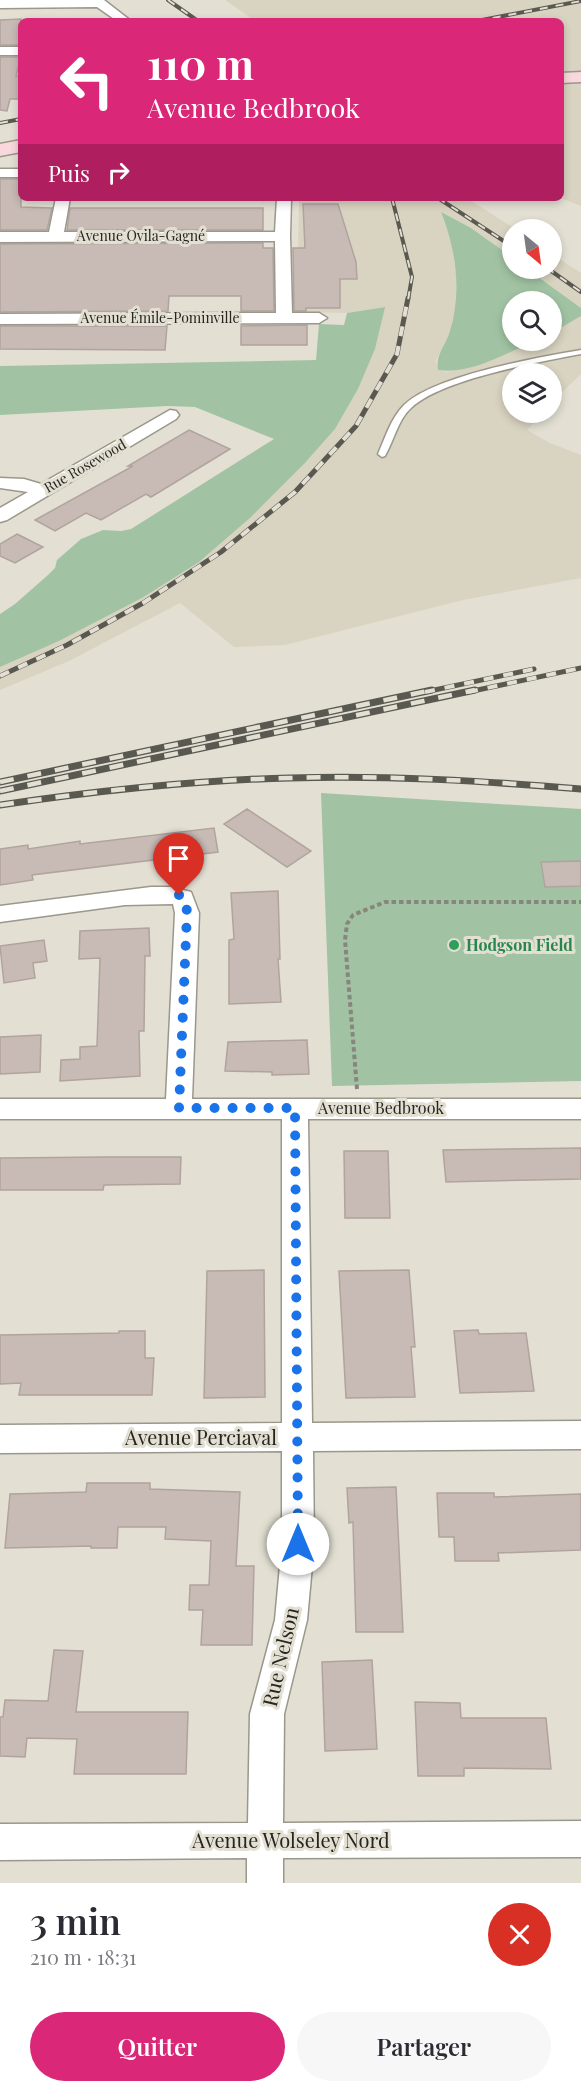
<!DOCTYPE html>
<html lang="fr">
<meta charset="utf-8">
<style>
:root{--surface:#fff;--page:#f7f7f7;--text:#2b2b33;--muted:#7c7c81;--accent:#db2777}
body{margin:0;font-family:"Playfair Display",serif;background:var(--page);color:var(--text);height:100vh;display:flex;flex-direction:column;font-size:22px;white-space:nowrap}
*{box-sizing:border-box;margin:0}
p{font-size:20px;color:var(--muted)}
.icon{flex:none;width:33px;height:33px;fill:none;stroke:currentColor;stroke-width:2;stroke-linecap:round;stroke-linejoin:round}
.map{position:relative;height:1883px;overflow:hidden}
.details{display:flex;flex-direction:column;background:var(--surface);flex:1}
.details>*{flex:none}
.guide{position:absolute;left:18px;top:18px;width:546px;height:183px;border-radius:9px;box-shadow:0 3px 9px #0003;background:#db2777;color:#fff;overflow:hidden}
.needle{width:39px;rotate:151deg}
.buttons{position:absolute;left:502px;top:219px;display:grid;gap:12px}
.buttons a{display:grid;place-items:center;width:60px;height:60px;border-radius:50%;background:var(--surface);box-shadow:0 3px 9px #0003;font-size:30px}
.pin{position:absolute;display:grid;place-items:center;width:51px;height:51px;color:#fff;margin:-62px -26px;border-radius:50% 50% 50% 0;rotate:-45deg;box-shadow:0 0 6px #0007}
.pin .icon{rotate:45deg}
.me{position:absolute;width:66px;margin:-33px;rotate:0deg;stroke-linejoin:round;filter:drop-shadow(0 0 4px #0008)}
.turn{display:flex;align-items:center;gap:21px;height:126px;padding:0 30px;font-size:27px}
.turn .icon{width:78px;height:78px;stroke-width:2.5}
.turn b{display:block;font-size:42px;line-height:51px}
.then{display:flex;align-items:center;height:57px;padding:0 30px;background:#0003;gap:12px;font-size:22px}
.round{display:grid;place-items:center;flex:none;width:63px;height:63px;border-radius:32px;background:var(--page)}
.head{display:flex;align-items:center;justify-content:space-between;height:102px;padding:0 30px}
h1{font-size:36px;font-weight:600;line-height:45px}
.primary-button{display:flex;gap:12px;margin-top:auto;padding:12px 30px}
.primary-button a{flex:1;height:69px;border-radius:36px;background:var(--accent);color:#fff;font-size:24px;font-weight:600;line-height:69px;text-align:center}
.primary-button a+a{background:var(--page);color:var(--text)}
.map>svg:first-child{display:block}
</style>
<div class="map">
<svg width="581" height="1883" viewBox="0 0 581 1883">
<rect width="100%" height="100%" fill="#e3e0d3"/>
<path fill="#d9d3c1" d="M225,0H581V206L561,198V21H255Z
M299,198H467L515,229L513,230V258L471,228L441,213L451,238L456,274V306L450,333L436,361L438,370L447,372L476,366L535,341L552,340V333L581,316V374L552,402V374H513V412L543,413L527,430L550,443L581,455V578L463,600L285,645L234,647L180,603L69,661L0,690V667L59,641L142,598L199,562L250,518L304,464L335,429L358,389L375,349L384,307L347,313L297,312Z
M552,254L581,273V308L527,269L552,268Z"/>
<path fill="#a1c3a3" d="M441,212L471,228L513,258V268L527,269L581,308V316L552,333V302H513V340L535,341C506,353 471,375 438,370C435,355 446,345 450,331C462,292 456,249 441,212Z
M385,307L375,349L358,389L335,429L304,464L250,518L199,562L142,598L59,641L0,667V614L15,604L48,575L55,568L57,560L81,539L103,530L121,531L131,529L274,439L195,407L168,406L0,415V366L316,360L319,324L344,325L347,313Z
M321,793L581,809V1081L332,1086Z"/>
<path fill="#c8bab5" stroke="#b1a39e" stroke-width="1.5" d="M21,19V45H0V20Z
M0,57H21L16,76H21V99H10L7,111L0,110Z
M0,179H21V207L52,208L47,230H0Z
M303,204H338L356,262L357,279H340V308H306V311H294L293,248H305Z
M70,208H263V230H67Z
M263,243V248H273L274,311H241V296H169L168,311L0,312V244Z
M307,325V345H241V326Z
M0,326H167L165,350L0,349Z
M189,430L230,449L151,497L146,494L101,520L86,513L55,531L35,520L133,466H128Z
M17,534L43,547L15,563L0,556V544Z
M247,809L311,851L287,867L224,824Z
M214,828L218,852L32,875L33,880L0,885V849L28,845V849L80,841V844Z
M581,861V886L545,887L541,862Z
M278,891L280,959H278L281,1002L229,1004V940L234,939L231,893Z
M149,928L150,956H145L144,1031H139L140,1076L60,1081L61,1060L80,1059V1047L97,1046L100,958L79,959L80,931Z
M44,940L47,961L33,963L35,978L4,983L0,946Z
M41,1035L40,1072L0,1074V1037Z
M307,1040L309,1074L272,1075V1072L225,1071L228,1042Z
M581,1148V1179L446,1182L443,1150Z
M344,1151H388L390,1218H345Z
M106,1157H181L180,1184L104,1185L103,1190H0V1158Z
M264,1270L265,1397L204,1398L207,1271Z
M409,1270L415,1347H411L415,1397L346,1398L339,1271Z
M478,1330L479,1334L526,1333L534,1391L460,1393L454,1331Z
M119,1331H145V1358H154L152,1395H19L21,1383L0,1384V1335L119,1333Z
M87,1483H150V1489L240,1492L236,1566H254L252,1645H201L203,1610H189L190,1585H209L211,1541L165,1539L166,1527H118L117,1548H91V1546L5,1548L10,1494L86,1492Z
M396,1487L403,1632H356L353,1522L349,1523L347,1488Z
M437,1493H494V1497L581,1494V1550L498,1553L499,1561H455L454,1537H439Z
M54,1650L83,1651L76,1712H188L186,1774H74L77,1739L27,1738L25,1757L0,1756V1717H3L5,1700L48,1701Z
M372,1660L377,1749L325,1751L322,1662Z
M415,1702L460,1703L461,1718H546L551,1769L464,1768V1776H418Z"/>
<g fill="none" stroke-linecap="round" stroke-linejoin="round">
<g stroke="#9a978b" stroke-width="3">
<path id="lane" d="M581,350V354C539,362 442,379 411,408C398,420 394,440 385,456L382,457L378,454C385,438 391,418 404,405C434,376 539,357 581,350Z"/>
</g>
<g stroke="#9a978b" stroke-width="3">
<path id="street" d="M0,0H104L131,21H117L97,7L0,8Z
M0,47H21V55H0Z
M0,169H21V177H0Z
M56,198H70L64,232H275L277,198H291L290,236L292,313H319L327,318L319,323L0,324V314L276,313L275,241L0,242V232H49Z
M170,410L176,411L179,415L176,419L7,520L0,522V508L28,492L0,488V478L24,479L41,484Z
M151,887H171L191,892L199,913L192,1099H581V1119H308L312,1423L581,1421V1449L313,1451L314,1544L307,1620L284,1714L283,1823L581,1821V1857L283,1858V1883H247V1858L0,1860V1824L248,1823L250,1714L275,1620L282,1544V1451L0,1453V1425L282,1423V1119H0V1099H166L175,913L173,904L125,905L0,922V906Z"/>
</g>
<g stroke="#9a978b" stroke-width="3">
<path id="secondary" d="M581,72V82L561,83V73Z
M21,140V152L0,156V144Z"/>
</g>
<path stroke="#87857c" stroke-width="4" stroke-dasharray="4.5 3" stroke-linecap="butt" d="M357,1089L345,940L347,924L353,915L385,902H581"/>
<use href="#lane" fill="#fff" fill-rule="evenodd"/>
<use href="#street" fill="#fff" fill-rule="evenodd"/>
<use href="#secondary" fill="#f8d8dc" fill-rule="evenodd"/>
<g stroke="#5a5951" stroke-width="4">
<path id="rail-far2" d="M168,0L198,21
M477,21L581,1
M0,123L21,119
M392,198L412,277L408,300
M438,198L513,247
M547,268L581,292"/>
</g>
<g stroke="#5a5951" stroke-width="5">
<path id="rail-far1" d="M0,676L67,645L143,603L221,552L295,492L356,426L397,354L408,298
M425,692L534,669
M468,692L581,668"/>
</g>
<g stroke="#5a5951" stroke-width="7">
<path id="rail" d="M0,782L432,690
M0,791L475,690
M0,805C96,791 193,780 290,778C387,775 484,781 581,789"/>
</g>
<use href="#rail-far2" stroke="#e3e0d3" stroke-width="2" stroke-dasharray="8" stroke-linecap="butt"/>
<use href="#rail-far1" stroke="#e3e0d3" stroke-width="4" stroke-dasharray="10" stroke-linecap="butt"/>
<use href="#rail" stroke="#e3e0d3" stroke-width="4.5" stroke-dasharray="14" stroke-linecap="butt"/>
</g>
<g fill="none" stroke-linecap="round" stroke-linejoin="round">
<path stroke="#1a73e8" stroke-width="10" stroke-dasharray="0 18" d="M179,895L186,901L187,913L179,1108H295L298,1544"/>
</g>
<circle fill="#2e9e5b" stroke="#e3e0d3" stroke-width="2" cx="454" cy="945" r="6"/>
<g text-anchor="middle" stroke-width="6" stroke-linejoin="round" paint-order="stroke">
<g font-size="14" fill="#262520" stroke="#e3e0d3">
<text x="141" y="241">Avenue Ovila-Gagné</text>
<text x="160" y="323">Avenue Émile-Pominville</text>
<text transform="translate(85 466) rotate(-30)" y="5">Rue Rosewood</text>
</g>
<g font-size="16" font-weight="bold" fill="#27864d" stroke="#e3e0d3" text-anchor="start">
<text x="466" y="951">Hodgson Field</text>
</g>
<g font-size="16" fill="#262520" stroke="#e3e0d3">
<text x="381" y="1114">Avenue Bedbrook</text>
</g>
<g font-size="20" fill="#262520" stroke="#e3e0d3">
<text x="201" y="1445">Avenue Perciaval</text>
<text transform="translate(281 1657) rotate(-77)" y="7">Rue Nelson</text>
<text x="291" y="1848">Avenue Wolseley Nord</text>
</g>
</g>
</svg>
<div class="buttons">
<a><svg class="needle" viewBox="-14 -14 28 28"><path d="M0-13l5 13h-10z" fill="#e53935"/><path d="M0 13l5-13h-10z" fill="#7c7c81"/></svg></a>
<a><svg class="icon" aria-label="search" viewBox="0 0 24 24"><circle cx="10" cy="10" r="6"/><path d="M15 15l6 6"/></svg></a>
<a><svg class="icon" aria-label="layers" viewBox="0 0 24 24"><path d="M12 4l9 5-9 5-9-5zM3 14l9 5 9-5"/></svg></a>
</div>
<div class="pin" style="left:179px;top:895px;background:#d93025"><svg class="icon" aria-label="arrive" viewBox="0 0 24 24"><path d="M6 21V4h12l-3 4 3 4H6"/></svg></div>
<svg class="me" style="left:298px;top:1544px" viewBox="-20 -20 40 40"><circle r="19" fill="#fff"/><path d="M0-13L10 11 0 6-10 11z" fill="#1a73e8"/></svg>
<div class="guide">
<div class="turn"><svg class="icon" aria-label="left" viewBox="0 0 24 24"><path d="M17 20v-9H6M10 6l-5 5 5 5"/></svg><div><b>110 m</b>Avenue Bedbrook</div></div>
<div class="then">Puis<svg class="icon" aria-label="right" viewBox="0 0 24 24"><path d="M7 20v-9h11M14 6l5 5-5 5"/></svg></div>
</div>
</div>
<section class="details">
<div class="head"><div><h1>3 min</h1><p>210 m · 18:31</p></div><a class="round" style="background:#d93025;color:#fff"><svg class="icon" aria-label="close" viewBox="0 0 24 24"><path d="M6 6l12 12M18 6L6 18"/></svg></a></div>
<div class="primary-button"><a>Quitter</a><a>Partager</a></div>
</section>
